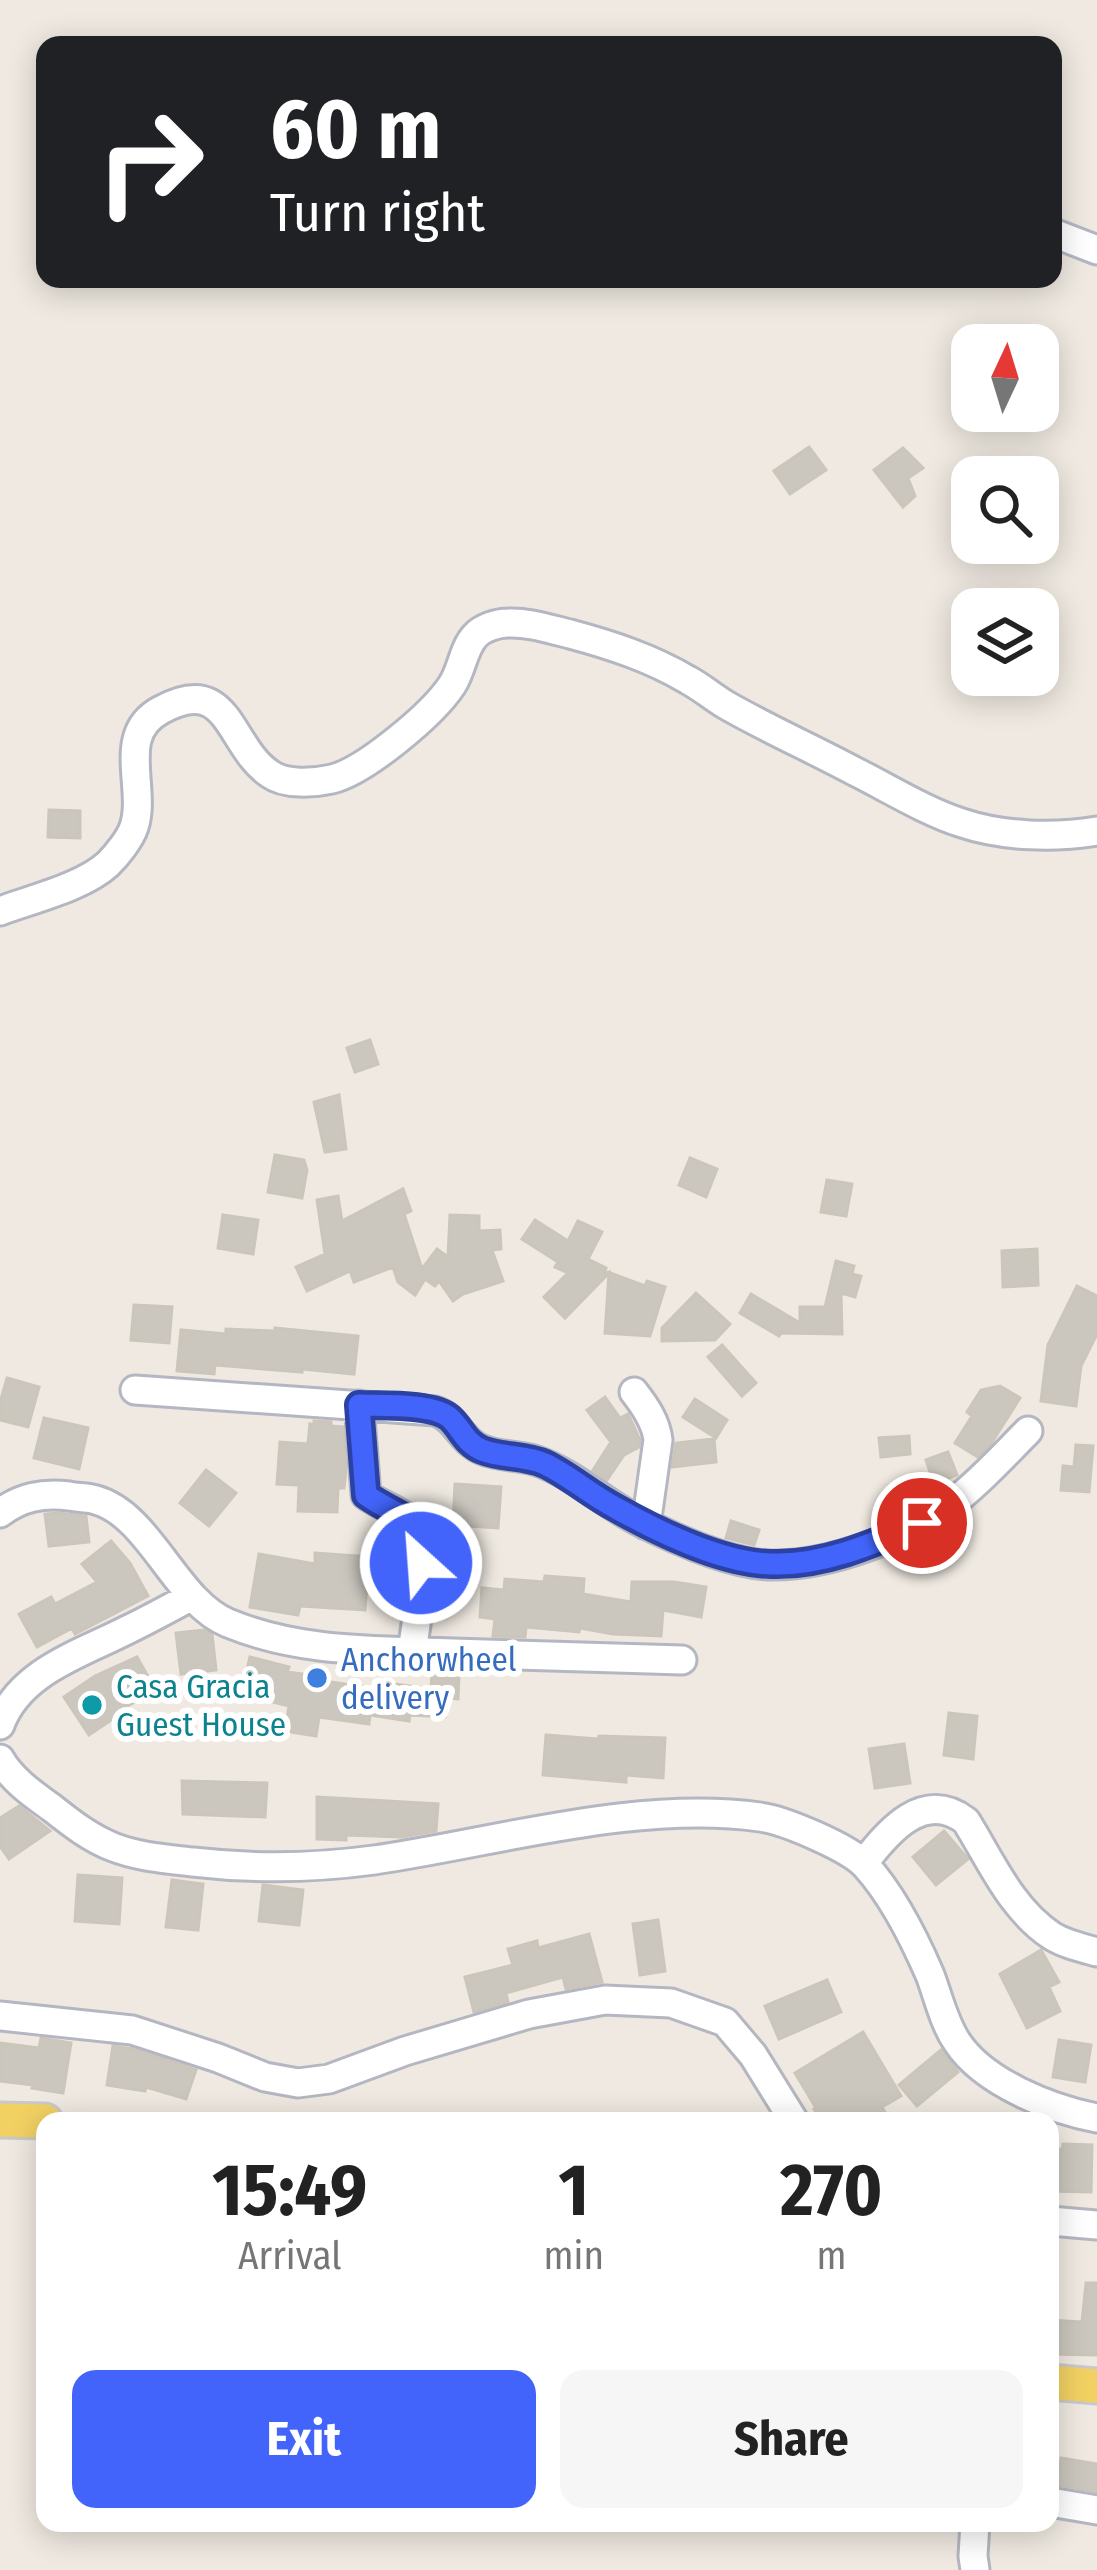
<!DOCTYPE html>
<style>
:root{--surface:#fff;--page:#f6f6f6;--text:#222;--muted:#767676;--accent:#4264fb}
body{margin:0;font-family:"Fira Sans Condensed",sans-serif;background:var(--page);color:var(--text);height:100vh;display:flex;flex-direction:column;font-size:45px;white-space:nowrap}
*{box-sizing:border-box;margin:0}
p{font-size:39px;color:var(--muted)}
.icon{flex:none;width:66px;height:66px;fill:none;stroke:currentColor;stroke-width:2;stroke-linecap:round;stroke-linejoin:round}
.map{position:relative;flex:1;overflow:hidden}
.sheet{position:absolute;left:36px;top:2112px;width:1023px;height:420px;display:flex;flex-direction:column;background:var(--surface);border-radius:24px;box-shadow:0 6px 30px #0003}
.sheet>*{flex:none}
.guide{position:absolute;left:36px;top:36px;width:1026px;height:252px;border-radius:24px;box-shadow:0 6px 30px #0003;background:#202124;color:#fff;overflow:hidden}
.needle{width:78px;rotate:4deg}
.fabs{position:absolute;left:951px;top:324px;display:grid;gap:24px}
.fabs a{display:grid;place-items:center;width:108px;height:108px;border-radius:24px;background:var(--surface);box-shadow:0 6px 30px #0003;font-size:60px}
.pin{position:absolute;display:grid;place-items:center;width:102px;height:102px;color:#fff;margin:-51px;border:6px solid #fff;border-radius:50%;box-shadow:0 3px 12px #0007}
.me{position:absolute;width:132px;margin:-66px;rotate:334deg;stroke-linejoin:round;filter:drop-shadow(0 0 9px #0008)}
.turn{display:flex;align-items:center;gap:42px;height:252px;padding:0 36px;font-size:54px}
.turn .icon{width:156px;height:156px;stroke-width:2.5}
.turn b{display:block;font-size:84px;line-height:102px}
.eta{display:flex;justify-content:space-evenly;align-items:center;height:204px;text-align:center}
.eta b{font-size:72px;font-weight:700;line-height:84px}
.action{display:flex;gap:24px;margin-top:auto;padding:24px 36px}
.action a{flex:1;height:138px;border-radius:24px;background:var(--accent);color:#fff;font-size:48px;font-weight:700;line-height:138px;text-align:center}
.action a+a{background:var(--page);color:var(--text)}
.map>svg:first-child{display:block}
</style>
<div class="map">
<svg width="1097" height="2570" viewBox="0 0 1097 2570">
<rect width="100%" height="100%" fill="#efe9e1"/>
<path fill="#cbc7bf" stroke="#cbc5ba" stroke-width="3" d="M809,447L826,470L790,494L774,471Z
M903,448L923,468L908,478L915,496L903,507L874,470Z
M49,810L80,811V838L48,837Z
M370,1040L378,1064L355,1072L347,1048Z
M339,1095L346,1149L325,1152L314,1102Z
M275,1155L304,1160L307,1170L302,1198L268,1192Z
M690,1158L717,1169L706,1197L679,1185Z
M827,1180L852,1184L846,1216L821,1212Z
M403,1189L411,1211L404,1214L422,1269L437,1249L448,1257L450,1215L479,1216V1231L500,1230L501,1249L492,1250L503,1281L463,1294L453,1301L439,1281L435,1286L425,1279L415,1295L398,1282L393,1267L354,1282L350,1271L307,1291L296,1267L325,1254L317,1200L338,1196L342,1221Z
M223,1215L258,1220L253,1254L218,1248Z
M535,1220L568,1241L578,1221L602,1232L588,1259L606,1268L605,1271L645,1286L647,1281L665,1287L650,1336L605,1333L609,1273L565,1318L544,1297L568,1273L555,1267L558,1262L522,1239Z
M1037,1249L1038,1285L1003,1287L1002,1251Z
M836,1261L854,1266L852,1274L861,1276L855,1297L841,1293L842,1334L781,1333L779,1336L740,1313L751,1294L800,1323V1307H825Z
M1077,1286L1097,1296V1334L1081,1366L1076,1406L1041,1401L1048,1345Z
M696,1293L730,1324L715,1340L662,1341V1328Z
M134,1305L172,1307L169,1343L131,1340Z
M275,1328L358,1336L354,1374L302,1369V1372L215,1365L214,1374L177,1371L181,1330L226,1334V1329L275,1331Z
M722,1345L756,1383L742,1396L708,1357Z
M7,1378L39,1387L28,1427L0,1420V1403Z
M1000,1386L1020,1398L992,1442L978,1457L955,1443L972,1416L967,1412L981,1390Z
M605,1397L620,1418L628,1414L640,1440L639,1447L624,1455L607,1480L593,1470L611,1442L587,1410Z
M695,1399L727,1420L716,1438L683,1417Z
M44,1418L88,1428L79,1469L34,1458Z
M314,1421L331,1422V1426L343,1427L346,1469L344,1488H338L337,1512L298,1511L299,1485L277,1484L280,1442L308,1444L310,1424L314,1425Z
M909,1436L910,1454L881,1457L879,1438Z
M714,1439L716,1462L672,1467L676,1443Z
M1076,1445L1093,1446L1089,1492L1061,1490L1063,1466L1074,1467Z
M948,1452L957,1475L934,1484L926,1460Z
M206,1470L236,1493L209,1526L180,1503Z
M455,1484L501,1487L498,1528L453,1525Z
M58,1513L86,1516L89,1542L49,1546L45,1514Z
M731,1521L759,1530L754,1545L726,1538Z
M111,1541L130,1563L148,1596L75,1634L72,1628L37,1647L19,1614L51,1597L55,1604L97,1582L82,1564Z
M315,1553L369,1557L365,1610L300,1606L298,1615L250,1607L259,1554L315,1564Z
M545,1576L584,1579L583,1594L631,1602L632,1582H674L706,1587L701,1617L663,1610L661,1636L613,1634L580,1628L579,1632L526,1627L525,1637L493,1636L495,1619L480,1617L482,1588L504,1590L505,1579L544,1582Z
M204,1630L212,1634L216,1670L181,1674L176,1633Z
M137,1657L156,1691L118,1711L120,1714L89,1735L64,1697L95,1676Z
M250,1657L289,1667L287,1672L325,1677L324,1681L378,1689L380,1682L431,1689L432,1674L459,1675L458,1699L446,1698L445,1717L410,1715L409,1721L370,1715L369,1724L319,1717L316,1736L285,1731L289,1706L241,1694Z
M949,1713L977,1716L973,1759L944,1755Z
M546,1735L598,1739L599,1736L665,1738L663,1778L626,1775V1782L543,1775Z
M904,1744L910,1783L875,1788L869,1749Z
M182,1781L267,1783L265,1817L183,1814Z
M317,1797L438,1804L436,1831L402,1837L346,1835V1840L317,1839Z
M19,1806L50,1831L9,1859L0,1846V1818Z
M944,1831L968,1859L936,1885L913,1857Z
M78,1875L122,1878L119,1924L75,1921Z
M172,1880L203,1884L198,1930L166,1927Z
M263,1885L303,1890L299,1925L259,1921Z
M658,1920L665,1971L640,1975L633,1924Z
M589,1934L602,1982L566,1989L563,1977L506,1993L508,2002L474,2012L465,1977L513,1965L508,1949L537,1941L538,1948Z
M1041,1950L1059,1982L1049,1987L1060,2011L1027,2028L1000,1974Z
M827,1980L841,2012L779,2039L765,2006Z
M863,2032L901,2096L882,2107L890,2121H821L814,2109L816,2108L795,2073Z
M41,2038L71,2043L63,2093L32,2088L33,2085L0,2081V2043L39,2048Z
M1059,2040L1091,2045L1085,2082L1053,2077Z
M113,2046L133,2049L196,2070L186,2099L146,2087L145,2091L107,2085Z
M941,2050L958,2072L917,2106L899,2085Z
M1063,2144L1092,2145L1091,2192L1050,2191V2147L1062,2150Z
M1086,2283H1097V2355L1050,2354V2320L1082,2322Z
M1061,2458L1097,2464V2492L1058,2485Z"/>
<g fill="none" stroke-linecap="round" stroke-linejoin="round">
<g stroke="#b4b7c1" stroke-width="33">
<path id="minor" d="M1053,233L1097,250
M0,911C32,899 83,887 108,864C117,855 130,839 134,827C147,788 115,734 161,710C230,672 228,746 270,774C285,785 314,783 332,779C365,771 433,714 452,685C462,670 463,649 475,636C482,628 497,623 508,623C529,622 549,629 570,634C611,645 651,658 688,680C701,687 713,697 726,705C768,729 813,749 856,772C890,789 925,811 962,823C1004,837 1055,838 1097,831
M135,1390L435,1411C457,1418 461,1442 483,1450C500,1457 520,1455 537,1461C574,1474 604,1503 639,1521C675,1539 728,1563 768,1565C828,1567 909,1536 956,1500C982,1480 1005,1454 1028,1431
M634,1392C645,1406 656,1422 658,1440L646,1525
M359,1405L366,1495C379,1504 395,1509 408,1519C433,1540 416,1621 412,1652
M0,1513C21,1497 42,1493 69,1496C77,1498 87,1497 96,1500C150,1515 176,1602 228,1623C301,1653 375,1650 453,1653C529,1655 605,1657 682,1660
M0,1725C19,1672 80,1654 125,1631C148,1620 170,1608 192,1596
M0,1759C11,1779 34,1795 52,1808C71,1823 90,1838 113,1847C138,1857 167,1859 193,1862C253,1869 315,1868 374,1860C497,1842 635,1800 760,1817C784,1820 850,1848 866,1866C893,1896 914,1938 930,1975C938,1996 944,2023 957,2042C984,2083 1051,2109 1097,2118
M864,1863C888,1831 924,1789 966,1821C991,1861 1011,1909 1052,1936C1065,1944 1082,1948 1097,1952
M0,2016L132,2030L218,2058L265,2077L298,2083L329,2079L405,2051L529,2014L605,2000L671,2003L725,2022L753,2055L794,2121
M1050,2221L1097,2225
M1050,2502L1097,2510
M975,2570L973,2556L975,2523"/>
</g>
<g stroke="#c9c9c9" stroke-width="39">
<path id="major" d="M0,2120L45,2121
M1050,2382L1097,2386"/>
</g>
<use href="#minor" stroke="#fff" stroke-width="27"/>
<use href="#major" stroke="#f2d163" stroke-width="33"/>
</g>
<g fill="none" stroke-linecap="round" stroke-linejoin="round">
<g stroke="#2b41a3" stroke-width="30">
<path id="route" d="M421,1563C419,1511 401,1520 366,1495L359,1405C382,1406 433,1403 450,1418C462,1429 465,1443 482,1450C502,1458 525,1455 545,1464C570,1476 591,1495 616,1508C659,1532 721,1563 771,1564C823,1566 875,1543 922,1523"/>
</g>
<use href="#route" stroke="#4264fb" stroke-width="21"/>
</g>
<circle fill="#3f7fe0" stroke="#fff" stroke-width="4.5" cx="317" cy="1678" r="12"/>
<circle fill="#0f9aa8" stroke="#fff" stroke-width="4.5" cx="92" cy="1705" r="12"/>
<g text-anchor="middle" stroke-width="12" stroke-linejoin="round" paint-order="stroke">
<g font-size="33" fill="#366cbe" stroke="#fff" text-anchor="start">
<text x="341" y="1671">Anchorwheel<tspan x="341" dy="38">delivery</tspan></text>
</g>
<g font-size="33" fill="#0d838f" stroke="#fff" text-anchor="start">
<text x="116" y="1698">Casa Gracia<tspan x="116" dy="38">Guest House</tspan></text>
</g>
</g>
</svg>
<div class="fabs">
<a><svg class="needle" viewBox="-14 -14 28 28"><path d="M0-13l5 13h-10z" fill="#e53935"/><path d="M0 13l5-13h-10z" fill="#767676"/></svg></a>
<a><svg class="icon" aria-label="search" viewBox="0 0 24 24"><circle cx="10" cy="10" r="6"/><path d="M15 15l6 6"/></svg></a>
<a><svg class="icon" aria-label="layers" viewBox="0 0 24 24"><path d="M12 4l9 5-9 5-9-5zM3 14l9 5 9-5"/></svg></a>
</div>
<div class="pin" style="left:922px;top:1523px;background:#d93025"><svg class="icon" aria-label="arrive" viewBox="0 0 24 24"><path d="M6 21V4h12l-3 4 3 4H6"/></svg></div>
<svg class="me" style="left:421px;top:1563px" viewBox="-20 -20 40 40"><circle r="17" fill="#4264fb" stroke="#fff" stroke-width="3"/><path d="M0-11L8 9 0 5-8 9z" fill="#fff"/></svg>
<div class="guide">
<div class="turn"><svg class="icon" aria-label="right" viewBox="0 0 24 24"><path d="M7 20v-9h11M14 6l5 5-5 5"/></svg><div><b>60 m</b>Turn right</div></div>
</div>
<section class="sheet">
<div class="eta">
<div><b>15:49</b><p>Arrival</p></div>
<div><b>1</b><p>min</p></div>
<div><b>270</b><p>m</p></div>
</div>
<div class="action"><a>Exit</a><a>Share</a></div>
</section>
</div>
